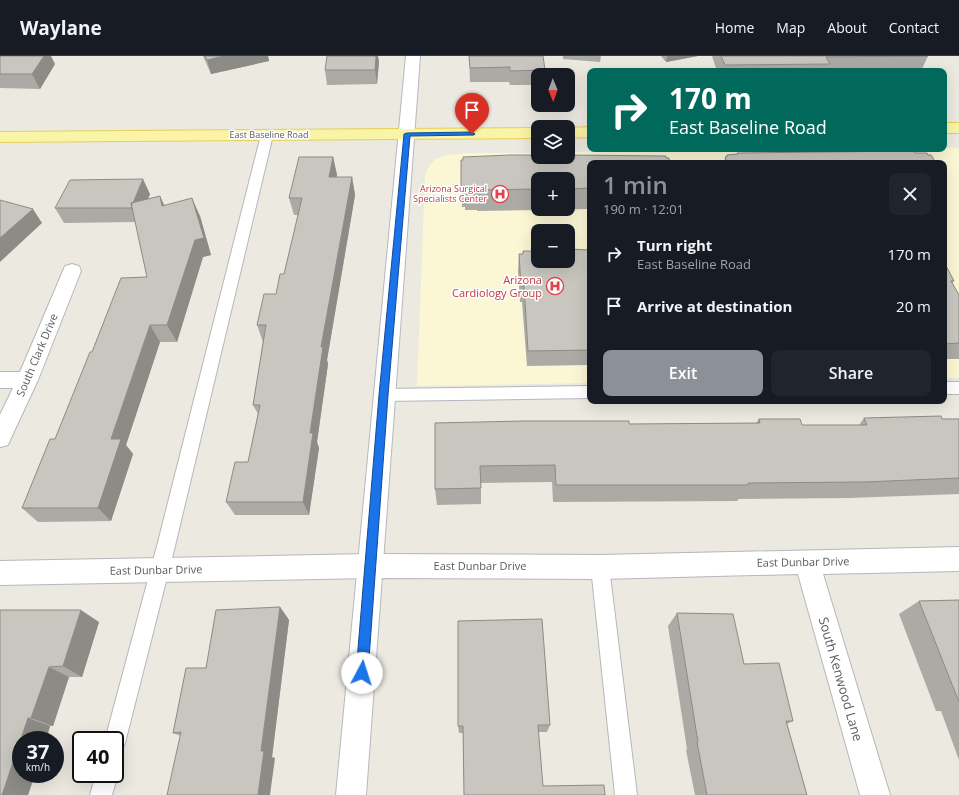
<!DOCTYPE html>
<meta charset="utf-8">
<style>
:root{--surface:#171b24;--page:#20242c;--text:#f1f3f6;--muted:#9ea1a6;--line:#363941;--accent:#8c9099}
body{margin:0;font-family:"Open Sans",sans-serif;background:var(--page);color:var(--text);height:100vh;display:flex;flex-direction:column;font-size:15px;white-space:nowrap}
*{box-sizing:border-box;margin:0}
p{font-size:13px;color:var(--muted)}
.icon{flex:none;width:22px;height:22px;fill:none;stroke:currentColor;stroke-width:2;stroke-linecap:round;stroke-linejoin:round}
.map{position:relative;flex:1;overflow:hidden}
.panel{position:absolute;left:587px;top:104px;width:360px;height:244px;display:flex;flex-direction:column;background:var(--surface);border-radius:8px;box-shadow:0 4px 16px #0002}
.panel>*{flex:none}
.hud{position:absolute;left:587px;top:12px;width:360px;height:84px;border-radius:8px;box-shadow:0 4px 16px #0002;background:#00695c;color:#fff;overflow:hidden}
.needle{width:26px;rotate:179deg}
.buttons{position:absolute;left:531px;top:12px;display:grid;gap:8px}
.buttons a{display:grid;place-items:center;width:44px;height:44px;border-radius:8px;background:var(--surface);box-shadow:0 4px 16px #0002;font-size:20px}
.speed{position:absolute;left:12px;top:675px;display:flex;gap:8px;font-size:20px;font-weight:700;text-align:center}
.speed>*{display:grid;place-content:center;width:52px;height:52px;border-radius:50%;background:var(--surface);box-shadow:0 4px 16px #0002;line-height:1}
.speed small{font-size:10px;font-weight:400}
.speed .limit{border:2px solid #111;border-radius:6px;background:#fff;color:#111}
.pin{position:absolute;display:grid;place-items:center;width:34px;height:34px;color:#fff;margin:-41px -17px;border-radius:50% 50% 50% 0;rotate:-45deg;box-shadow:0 0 4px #0007}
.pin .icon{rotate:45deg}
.me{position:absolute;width:44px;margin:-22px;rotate:5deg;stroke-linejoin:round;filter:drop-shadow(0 0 3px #0008)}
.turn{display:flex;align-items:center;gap:14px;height:84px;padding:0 16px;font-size:18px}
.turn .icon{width:52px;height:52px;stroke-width:2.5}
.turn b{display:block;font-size:28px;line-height:34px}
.round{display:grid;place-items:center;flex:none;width:42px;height:42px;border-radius:8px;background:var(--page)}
.summary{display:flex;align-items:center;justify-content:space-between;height:68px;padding:0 16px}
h1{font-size:24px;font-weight:600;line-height:30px;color:var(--accent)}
.action{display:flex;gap:8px;margin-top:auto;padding:8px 16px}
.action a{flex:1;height:46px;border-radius:8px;background:var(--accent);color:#fff;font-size:16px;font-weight:600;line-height:46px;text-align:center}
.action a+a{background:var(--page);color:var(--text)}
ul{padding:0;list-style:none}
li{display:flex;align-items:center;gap:12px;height:52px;padding:0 16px}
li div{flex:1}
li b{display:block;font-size:15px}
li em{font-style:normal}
header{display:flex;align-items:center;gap:24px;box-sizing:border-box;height:56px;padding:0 20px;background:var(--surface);border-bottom:1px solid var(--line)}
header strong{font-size:19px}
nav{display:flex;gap:22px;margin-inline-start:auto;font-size:14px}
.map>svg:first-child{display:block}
</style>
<header>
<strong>Waylane</strong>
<nav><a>Home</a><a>Map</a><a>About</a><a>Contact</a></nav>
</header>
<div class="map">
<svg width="959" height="739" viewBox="0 0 959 739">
<rect width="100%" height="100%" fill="#ebe9e0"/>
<path fill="#fbf6d4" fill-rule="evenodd" d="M944,92H959V322H944V107H590V327L417,330L425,119L428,112L435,103L446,99L467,97H538V101H568V96ZM538,123H568V153H538ZM538,175H568V205H538Z"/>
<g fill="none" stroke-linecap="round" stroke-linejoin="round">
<g stroke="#b6b7bc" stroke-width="2">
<path id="lane" d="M267,76L271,77L273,79L175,490L125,687L122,694L115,697V684H105L157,490L261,79L263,77Z
M944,326H959V338H944Z
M590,330V342L384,345L379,343L376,339L379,335L384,333Z
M600,502L606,505L609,511L637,739H615L591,511L594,505Z
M115,711L118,718L112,739H90L96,718H115Z"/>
</g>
<g stroke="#b6b7bc" stroke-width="2">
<path id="street" d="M72,208L79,210L81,215L38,324L11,382L8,389L0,391V359L13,332H0V316H20L63,215L65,210Z
M959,491V515L823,518L890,739H860L798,518L600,523L371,522L0,529V505L371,498L600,499Z"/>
</g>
<g stroke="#b6b8be" stroke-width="2">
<path id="secondary" d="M406,0H420L366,739H336Z"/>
</g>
<g stroke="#e8ce5c" stroke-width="2">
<path id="primary" d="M944,67H959V77H944Z
M590,71V81L568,82V72Z
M538,72V82L0,86V76Z"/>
</g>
<use href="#lane" fill="#fff" fill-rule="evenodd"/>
<use href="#street" fill="#fff" fill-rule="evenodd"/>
<use href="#secondary" fill="#fff" fill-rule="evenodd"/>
<use href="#primary" fill="#faf4a6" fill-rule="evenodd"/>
</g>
<path fill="#acaaa4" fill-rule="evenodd" d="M0,0L55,8L40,33L0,32Z
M203,0H268L269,5L211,18Z
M469,0L545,14V19H538V29H510L509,26H470Z
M563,0H601L600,6L563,3Z
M661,0H698L666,6Z
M712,0H928L921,15H717Z
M379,5L377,28L327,29L325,14Z
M737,97H915L928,99L936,107H723L727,99L737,98Z
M333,101L337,119L336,121H352L355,139L327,304L328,308L317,386L319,392L309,459H235L226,446L248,406L258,358L253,349L263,286L257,269L276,238L284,218L298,159H294L289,142Z
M590,107V154H589V153L477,155V154H465V151H462L461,130ZM538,123H568V153H538Z
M150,138L148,143L160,140L164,149L200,160L211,199L203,201L177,286H160L126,389L133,398L111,465L38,466L22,452L55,383L92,296L147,221L136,166L64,167L55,152Z
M535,193L590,194V309L527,310L522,246H520L518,215L519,198H523L535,195Z
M944,206L954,225L952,227L959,239V303H944Z
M864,362L959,363V438L849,442L739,443L737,445L553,446L552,426L481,427V448L437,449L435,433V367L629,368L756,367L759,363L802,369H859Z
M959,544V704L941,655H936L899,558L919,545Z
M280,551L289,564L272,701L275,702L181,680L173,677L206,612Z
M0,554L99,566L82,621H69L53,670H50L46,684H21V718H35L28,739H0Z
M677,557L744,608L793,665L787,668L807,739H695L686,694L687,693L668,570Z
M550,669L547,676H539L464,739L463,677H459L458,670Z"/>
<path fill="#8c8b86" d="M44,0H51L55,8L40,33L32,18Z
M224,0H268L269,5L211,18L207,4Z
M376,0H378L379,5L377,28L375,14Z
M667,0H698L666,6Z
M333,101L337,119L333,139L329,121Z
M352,121L355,139L327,304L328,308L317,386L319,392L309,459L303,446L310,377L321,291Z
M143,123L150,138L138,166L131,152Z
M160,140L168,158L162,150Z
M192,142L200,160L211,199L203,201L177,286L167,269L195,184Z
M33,153L42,167L0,206V182Z
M150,269L160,286L126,389L133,398L111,465L98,452L111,383Z
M280,551L289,564L272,701L275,702L270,739H258L261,695Z
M81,554L99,566L82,621L63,610Z
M49,611L69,621L53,670L31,662Z
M28,662L50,670L46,684H21V718H35L28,739H2Z"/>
<path fill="#c8c6bf" stroke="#8c8b86" d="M0,0H44L32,18H0Z
M205,0H224L207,4Z
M327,0H376L375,14H325Z
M469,0H543L545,14L510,15V11L470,12Z
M721,0H928L826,1L830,8L725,9Z
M914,95L915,97H927L928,99H931L936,107H727L725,101H727V99L738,98L737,97Z
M510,99H538V101H568V99L666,100V102H669L670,107H590V132L568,133V123H538V133L477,134V133H464L465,130H461V104H463V101Z
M299,101H333L329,121H352L321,291H323L310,377H313L303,446H226L235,406H248L260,349H253L266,269H257L264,238H276L280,218H284L302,142H289Z
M944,120L947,125H944L946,128H944Z
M143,123L133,147H131L132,149L131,152H55L70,124Z
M160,140L162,150L192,142L204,182L195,184L167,269H150L111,383H121L98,452H22L50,383H55L90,296H92L121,222L147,221L131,147Z
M0,144L33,153L0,182Z
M535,193H538V205H568V193L590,194V294L528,295L524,230H521L519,198H523V195H535Z
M944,206L954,225H951L959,239V287L944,288Z
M941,360L942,363H959V422L864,426L748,427V429H556L555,409L480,410L481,432L435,433V367L524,365H629V368L760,367L759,363H800L802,369H867L864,362Z
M959,544V646L919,545Z
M280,551L261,695H264L258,739H167L181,676L173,677L186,612H206L216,554Z
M0,554H81L63,610L49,611L31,662H28L2,739H0Z
M677,557L733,558L744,608L779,607L793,665H786L807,739H707L697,686H698Z
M542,563L550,669H538L543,730L604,729L605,739H464L463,670H458V565Z"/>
<path fill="#1a73e8" stroke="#114b97" d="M472,76L475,78L474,79L410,80L388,339L368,617L366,621L362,623L358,621L356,617L379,339L404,78L407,77Z"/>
<defs>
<g id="hospital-ring" transform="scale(0.9)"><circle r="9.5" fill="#fff" stroke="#e0444e" stroke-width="1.5"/><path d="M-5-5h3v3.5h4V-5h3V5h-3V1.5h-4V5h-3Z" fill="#e0444e"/></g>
</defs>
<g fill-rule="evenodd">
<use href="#hospital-ring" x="500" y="138"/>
<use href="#hospital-ring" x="555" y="230"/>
</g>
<g text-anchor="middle" stroke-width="3" stroke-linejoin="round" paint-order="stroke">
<g font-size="9" fill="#595b60" stroke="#fff">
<text x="269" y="82">East Baseline Road</text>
</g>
<g font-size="9" fill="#be3a42" stroke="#fff" text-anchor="end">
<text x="487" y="136">Arizona Surgical<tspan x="487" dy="10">Specialists Center</tspan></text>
</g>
<g font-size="11" fill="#be3a42" stroke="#fff" text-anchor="end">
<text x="542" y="228">Arizona<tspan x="542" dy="13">Cardiology Group</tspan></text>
</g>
<g font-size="11" fill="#595b60" stroke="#fff">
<text transform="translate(37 299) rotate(-67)" y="4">South Clark Drive</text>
<text transform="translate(803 506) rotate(-1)" y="4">East Dunbar Drive</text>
<text x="480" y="514">East Dunbar Drive</text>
<text transform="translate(156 514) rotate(-1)" y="4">East Dunbar Drive</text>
</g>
<g font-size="13" fill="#595b60" stroke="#fff">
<text transform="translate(841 623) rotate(74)" y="5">South Kenwood Lane</text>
</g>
</g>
</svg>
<div class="buttons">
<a><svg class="needle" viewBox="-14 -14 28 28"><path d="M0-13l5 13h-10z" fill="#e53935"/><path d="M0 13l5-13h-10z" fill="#9ea1a6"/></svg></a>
<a><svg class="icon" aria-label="layers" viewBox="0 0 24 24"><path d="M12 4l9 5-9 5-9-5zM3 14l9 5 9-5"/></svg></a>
<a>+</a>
<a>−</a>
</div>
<div class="speed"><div>37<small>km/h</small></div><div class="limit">40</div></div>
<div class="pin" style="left:472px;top:78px;background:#d93025"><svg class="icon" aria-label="arrive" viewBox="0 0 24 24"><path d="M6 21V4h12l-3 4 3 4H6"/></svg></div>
<svg class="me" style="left:362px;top:617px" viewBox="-20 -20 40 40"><circle r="19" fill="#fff"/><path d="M0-13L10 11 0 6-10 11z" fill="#1a73e8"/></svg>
<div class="hud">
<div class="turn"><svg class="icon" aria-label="right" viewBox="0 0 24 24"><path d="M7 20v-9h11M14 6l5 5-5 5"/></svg><div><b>170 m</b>East Baseline Road</div></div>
</div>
<section class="panel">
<div class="summary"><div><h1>1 min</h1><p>190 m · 12:01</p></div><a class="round"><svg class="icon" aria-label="close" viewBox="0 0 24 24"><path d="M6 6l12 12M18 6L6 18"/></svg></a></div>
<ul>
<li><svg class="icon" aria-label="right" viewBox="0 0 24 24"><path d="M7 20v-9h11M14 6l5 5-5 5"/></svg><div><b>Turn right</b><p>East Baseline Road</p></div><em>170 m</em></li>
<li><svg class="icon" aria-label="arrive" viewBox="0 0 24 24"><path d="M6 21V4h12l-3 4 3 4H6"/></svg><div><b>Arrive at destination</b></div><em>20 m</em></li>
</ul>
<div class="action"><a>Exit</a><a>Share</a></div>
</section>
</div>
